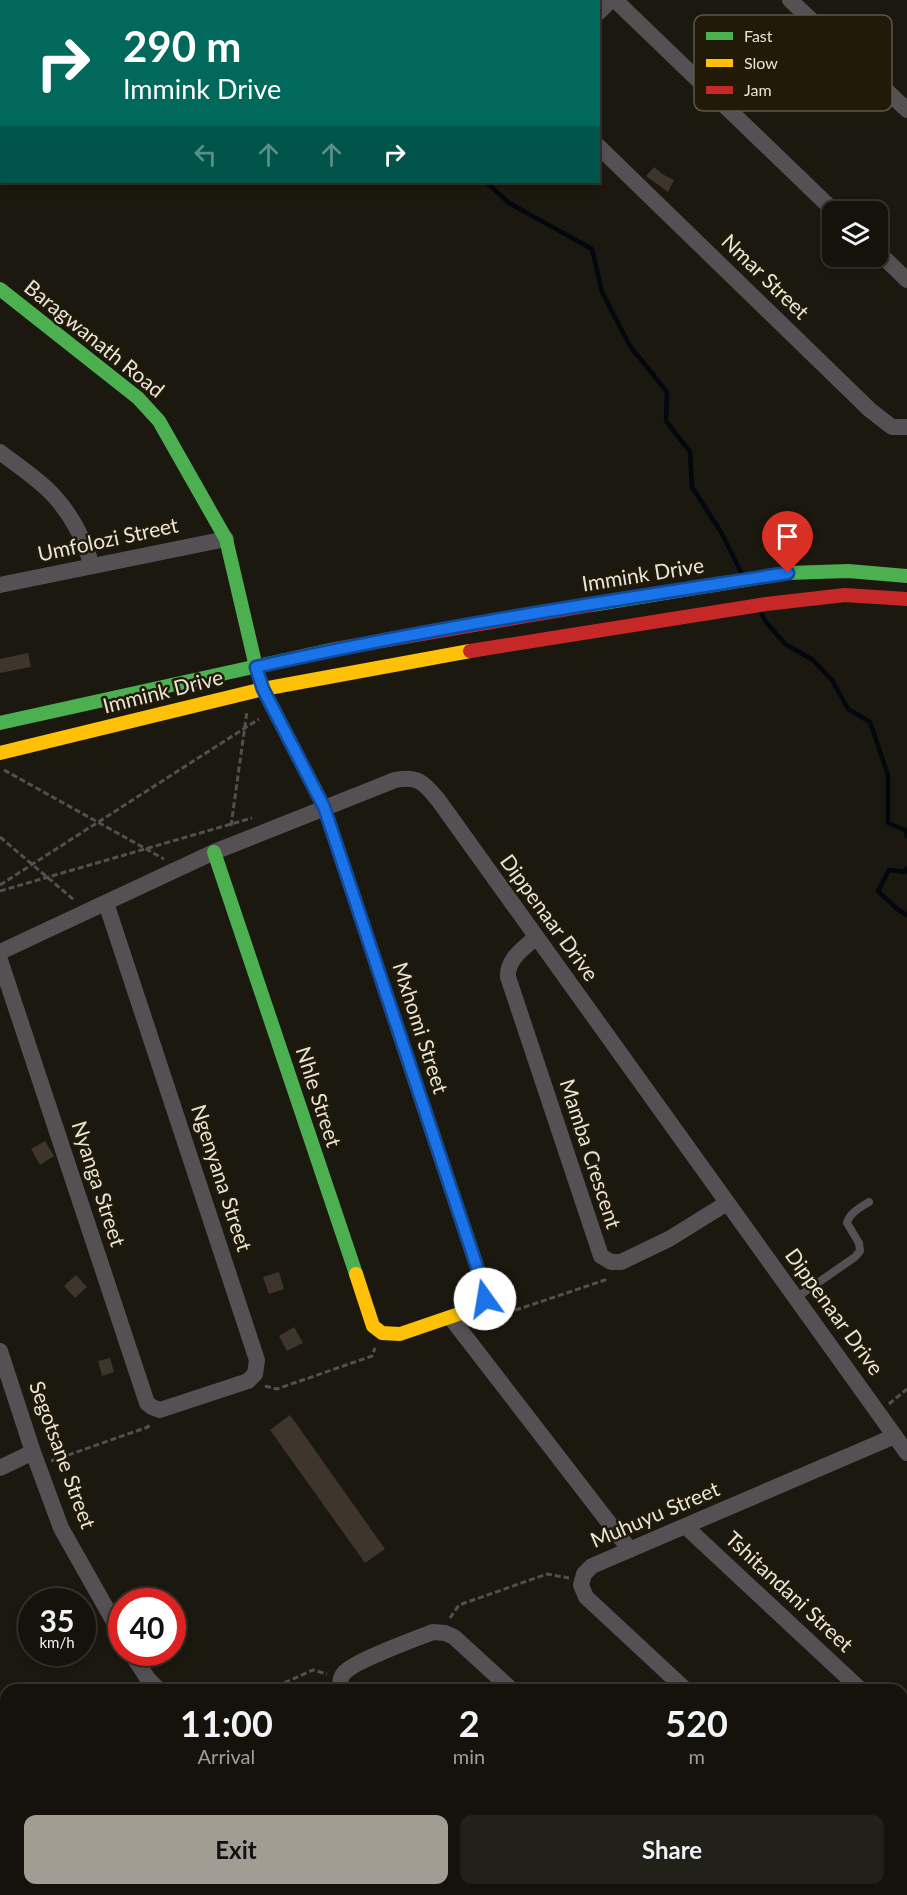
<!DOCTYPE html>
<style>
:root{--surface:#14120b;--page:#212019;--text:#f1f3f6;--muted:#9d9e9d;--line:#33322c;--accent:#a19d92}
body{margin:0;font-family:Lato,sans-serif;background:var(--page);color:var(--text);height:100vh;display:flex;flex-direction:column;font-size:22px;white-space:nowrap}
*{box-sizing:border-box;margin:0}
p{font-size:20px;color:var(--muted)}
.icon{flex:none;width:33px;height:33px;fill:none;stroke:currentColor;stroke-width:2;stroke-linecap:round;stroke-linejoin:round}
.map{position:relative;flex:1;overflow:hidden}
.sheet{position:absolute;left:0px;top:1684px;width:908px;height:212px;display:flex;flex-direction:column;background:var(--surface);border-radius:18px 18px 0 0;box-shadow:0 3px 9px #0003,0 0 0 2px var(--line)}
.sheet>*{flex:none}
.top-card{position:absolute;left:0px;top:0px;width:600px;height:183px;box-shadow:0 3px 9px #0003,0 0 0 2px var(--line);background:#00695c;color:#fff;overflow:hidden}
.fabs{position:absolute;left:822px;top:201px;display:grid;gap:12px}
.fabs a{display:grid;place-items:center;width:66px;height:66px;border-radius:12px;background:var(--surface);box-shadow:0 3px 9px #0003,0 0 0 2px var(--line);font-size:30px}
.speed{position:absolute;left:18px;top:1588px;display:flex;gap:12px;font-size:30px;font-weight:700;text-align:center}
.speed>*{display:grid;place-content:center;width:78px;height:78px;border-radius:50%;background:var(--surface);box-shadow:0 3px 9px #0003,0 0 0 2px var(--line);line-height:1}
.speed small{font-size:15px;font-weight:400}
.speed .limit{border:9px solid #d22;background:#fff;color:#111}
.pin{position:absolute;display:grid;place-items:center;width:51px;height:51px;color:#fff;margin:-62px -26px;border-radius:50% 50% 50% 0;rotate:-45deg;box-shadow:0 0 6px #0007}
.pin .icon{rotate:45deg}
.me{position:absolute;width:66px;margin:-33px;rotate:347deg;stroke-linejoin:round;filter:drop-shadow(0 0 4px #0008)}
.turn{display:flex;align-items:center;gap:21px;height:126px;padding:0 24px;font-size:27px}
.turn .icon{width:78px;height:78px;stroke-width:2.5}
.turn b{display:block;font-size:42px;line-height:51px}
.lanes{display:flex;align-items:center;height:57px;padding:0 24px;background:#0003;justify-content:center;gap:30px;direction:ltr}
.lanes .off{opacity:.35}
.eta{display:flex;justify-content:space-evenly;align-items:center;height:102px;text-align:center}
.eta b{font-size:36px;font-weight:700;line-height:42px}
.primary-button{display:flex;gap:12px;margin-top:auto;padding:12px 24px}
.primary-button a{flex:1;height:69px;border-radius:12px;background:var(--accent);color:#111;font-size:24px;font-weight:700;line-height:69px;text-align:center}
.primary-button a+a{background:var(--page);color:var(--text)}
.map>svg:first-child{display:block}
</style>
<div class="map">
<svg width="907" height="1895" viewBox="0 0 907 1895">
<rect width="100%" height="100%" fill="#1b180f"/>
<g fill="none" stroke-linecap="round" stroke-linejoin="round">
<path stroke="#02080d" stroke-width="4.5" d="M222,0L226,2
M486,182L509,203L592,249L602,292L630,346L667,392L666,421L690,452L692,487L721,532L742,574
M760,611L766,622L785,644L813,660L832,680L848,709L870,722L888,775V823L905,830L907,836
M907,868L905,872L889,870L878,891L897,909L907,915"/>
</g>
<path fill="#3e362a" d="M654,167L662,174L674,180L668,192L646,176Z
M28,653L31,667L0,673V659Z
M45,1141L54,1156L40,1165L31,1149Z
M279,1272L284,1289L269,1294L263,1277Z
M76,1275L87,1287L75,1298L64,1286Z
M294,1327L303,1343L287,1351L279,1336Z
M110,1358L114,1372L102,1376L98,1361Z
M290,1415L385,1549L365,1563L270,1430Z"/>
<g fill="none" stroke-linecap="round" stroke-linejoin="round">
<path stroke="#534f50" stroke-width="3" stroke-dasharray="6 3" stroke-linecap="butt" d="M4,770L164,859
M231,826L247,711
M0,837L74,900
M0,885L259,719
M0,891L252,818
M498,1313L504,1314L605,1280L606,1277
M265,1386L277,1389L372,1356L375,1348
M889,1404L907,1389
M51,1461L148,1427L150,1423
M450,1618L459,1605L547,1574L569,1578
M268,1690L313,1670L327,1674
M90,1895L99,1890"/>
<path stroke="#555054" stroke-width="8" d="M796,1298L855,1257L860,1251L859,1243L847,1223C849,1213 861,1207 869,1202"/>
<path stroke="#555054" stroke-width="16" d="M446,0L448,2
M615,0L835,212
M790,0L907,110
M598,13L611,0
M598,146L870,410L892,427H907
M878,252L907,280
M0,452C18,466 39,479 55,497C72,516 85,542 92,566
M0,585L226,539
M535,938C523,949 507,959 508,977L601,1256L611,1262H621L669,1239L727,1203
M0,952L214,852L395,780C419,775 425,784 439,801L907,1453
M0,960L147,1403L152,1407L160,1410L248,1381L255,1374L257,1360L106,903
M451,1318L630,1550
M0,1351L33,1452L61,1528L122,1636
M0,1468L33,1452
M685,1526L861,1690
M131,1653L148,1679L159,1690
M342,1690C340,1684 339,1679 344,1673C354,1661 415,1639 433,1632L445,1633L454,1637L512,1690
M686,1690L586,1597L581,1585L584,1574L592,1566L895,1436
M902,1728L907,1733
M191,1890L196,1895
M370,1890L375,1895
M553,1890L559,1895
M726,1890L731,1895
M900,1890L905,1895"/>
<path stroke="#4caf50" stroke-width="14" d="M0,289L138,398L159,421L226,539L256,667L263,689L295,751
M591,605L788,573L848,571L907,576
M0,723L335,649
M214,852L356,1274"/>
<path stroke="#ffc107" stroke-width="14" d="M0,753L263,689L470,651
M356,1274L373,1326L382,1333L400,1334L479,1307L485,1299L484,1288L397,1027"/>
<path stroke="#c62828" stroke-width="14" d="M335,649L591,605
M470,651L766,604L845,595L907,599
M295,751L324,807L397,1027"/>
</g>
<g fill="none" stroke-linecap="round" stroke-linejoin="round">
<g stroke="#114b97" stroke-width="15">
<path id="route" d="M485,1299L484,1288L324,807L263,689L256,667C431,627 610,601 788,573"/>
</g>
<use href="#route" stroke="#1a73e8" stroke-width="10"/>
</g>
<g text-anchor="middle" stroke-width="5" stroke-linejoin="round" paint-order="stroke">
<g font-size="21" fill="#e9e4d9" stroke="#211a09">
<text transform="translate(765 277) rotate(44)" y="7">Nmar Street</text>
<text transform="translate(94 339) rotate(39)" y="7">Baragwanath Road</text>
<text transform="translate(108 540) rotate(-12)" y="7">Umfolozi Street</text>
<text transform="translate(643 575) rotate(-9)" y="7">Immink Drive</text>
<text transform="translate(163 692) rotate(-14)" y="7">Immink Drive</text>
<text transform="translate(549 918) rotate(54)" y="7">Dippenaar Drive</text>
<text transform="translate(420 1028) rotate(72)" y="7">Mxhomi Street</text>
<text transform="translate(318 1097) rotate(72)" y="7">Nhle Street</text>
<text transform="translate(590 1154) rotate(72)" y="7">Mamba Crescent</text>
<text transform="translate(221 1178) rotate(72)" y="7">Ngenyana Street</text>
<text transform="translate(98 1184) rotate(72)" y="7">Nyanga Street</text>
<text transform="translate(834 1312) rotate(54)" y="7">Dippenaar Drive</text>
<text transform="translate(62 1455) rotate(70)" y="7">Segotsane Street</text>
<text transform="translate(655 1515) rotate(-23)" y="7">Muhuyu Street</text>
<text transform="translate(789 1592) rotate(43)" y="7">Tshitandani Street</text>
</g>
</g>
<rect x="694" y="15" width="198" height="96" rx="9" fill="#211a09" stroke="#5d5747" stroke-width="1.5"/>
<rect x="706" y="32" width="27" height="8" fill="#4caf50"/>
<rect x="706" y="59" width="27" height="8" fill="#ffc107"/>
<rect x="706" y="86" width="27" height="8" fill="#c62828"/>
<g font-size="16" fill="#e9e4d9">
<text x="744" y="42">Fast</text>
<text x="744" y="69">Slow</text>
<text x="744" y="96">Jam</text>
</g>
</svg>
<div class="fabs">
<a><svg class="icon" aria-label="layers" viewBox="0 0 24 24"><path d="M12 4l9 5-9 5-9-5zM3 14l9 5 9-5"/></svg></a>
</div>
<div class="speed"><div>35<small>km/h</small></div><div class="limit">40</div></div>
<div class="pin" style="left:788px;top:573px;background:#d93025"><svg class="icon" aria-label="arrive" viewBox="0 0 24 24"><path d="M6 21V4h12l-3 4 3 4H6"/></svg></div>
<svg class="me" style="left:485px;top:1299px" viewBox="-20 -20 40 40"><circle r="19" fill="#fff"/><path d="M0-13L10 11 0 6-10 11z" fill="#1a73e8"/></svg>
<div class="top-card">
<div class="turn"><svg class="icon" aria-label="right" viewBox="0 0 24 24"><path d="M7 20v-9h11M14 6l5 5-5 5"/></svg><div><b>290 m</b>Immink Drive</div></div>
<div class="lanes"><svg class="icon off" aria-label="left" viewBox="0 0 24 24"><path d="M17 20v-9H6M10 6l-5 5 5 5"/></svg><svg class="icon off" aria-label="ahead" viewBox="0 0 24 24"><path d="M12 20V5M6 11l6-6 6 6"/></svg><svg class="icon off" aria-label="ahead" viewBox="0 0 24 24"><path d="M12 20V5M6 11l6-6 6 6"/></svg><svg class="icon" aria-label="right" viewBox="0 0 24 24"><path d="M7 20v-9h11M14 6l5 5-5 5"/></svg></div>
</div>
<section class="sheet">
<div class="eta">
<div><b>11:00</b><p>Arrival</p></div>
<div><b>2</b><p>min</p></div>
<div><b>520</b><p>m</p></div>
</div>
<div class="primary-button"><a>Exit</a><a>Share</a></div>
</section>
</div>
